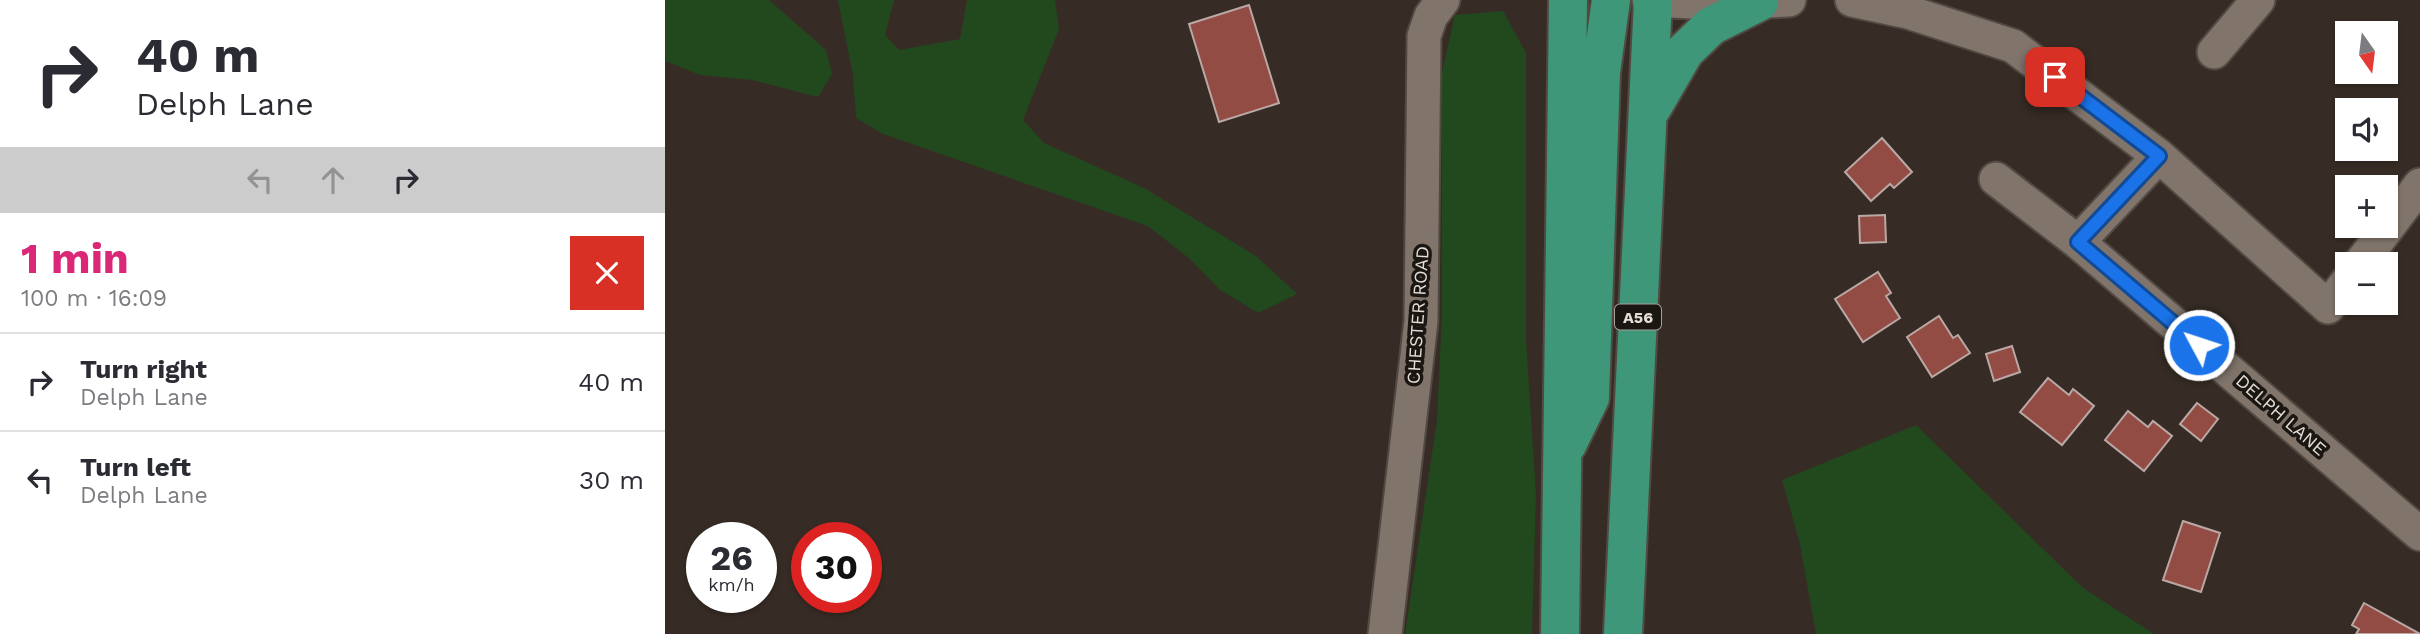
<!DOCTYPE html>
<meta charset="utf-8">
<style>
:root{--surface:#fff;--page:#f2f2f3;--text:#2b2b33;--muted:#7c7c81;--line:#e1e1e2;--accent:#db2777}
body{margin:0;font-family:"Work Sans",sans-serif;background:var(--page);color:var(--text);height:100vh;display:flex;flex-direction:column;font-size:26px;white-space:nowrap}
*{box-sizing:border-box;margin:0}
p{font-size:23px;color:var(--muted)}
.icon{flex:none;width:38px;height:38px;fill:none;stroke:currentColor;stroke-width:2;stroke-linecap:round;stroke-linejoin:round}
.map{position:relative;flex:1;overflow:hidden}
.sheet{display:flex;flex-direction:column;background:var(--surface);width:665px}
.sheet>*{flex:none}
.guide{background:#fff;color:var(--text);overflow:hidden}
.needle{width:46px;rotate:166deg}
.buttons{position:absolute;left:1670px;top:21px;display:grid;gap:14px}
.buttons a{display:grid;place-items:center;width:63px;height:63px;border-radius:0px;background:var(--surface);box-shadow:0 2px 5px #0004;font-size:35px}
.speed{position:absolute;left:21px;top:522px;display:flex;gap:14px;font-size:35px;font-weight:700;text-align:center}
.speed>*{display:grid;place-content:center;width:91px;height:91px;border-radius:50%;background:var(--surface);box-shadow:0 2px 5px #0004;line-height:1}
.speed small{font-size:18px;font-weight:400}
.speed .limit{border:10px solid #d22;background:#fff;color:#111}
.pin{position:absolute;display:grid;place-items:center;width:60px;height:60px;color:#fff;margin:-30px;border-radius:14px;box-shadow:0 4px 10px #0006}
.me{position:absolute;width:77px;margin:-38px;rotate:310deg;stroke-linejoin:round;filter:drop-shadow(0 0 5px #0008)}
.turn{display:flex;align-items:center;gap:24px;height:147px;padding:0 21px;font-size:32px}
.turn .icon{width:91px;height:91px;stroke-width:2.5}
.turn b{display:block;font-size:49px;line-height:60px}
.lanes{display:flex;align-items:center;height:66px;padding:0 21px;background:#0003;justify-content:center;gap:35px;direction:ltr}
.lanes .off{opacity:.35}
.round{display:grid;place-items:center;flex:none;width:74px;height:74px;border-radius:0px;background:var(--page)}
.summary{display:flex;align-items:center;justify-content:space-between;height:119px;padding:0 21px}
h1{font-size:42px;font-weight:700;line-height:52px;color:var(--accent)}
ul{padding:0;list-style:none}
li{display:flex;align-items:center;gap:21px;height:98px;padding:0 21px;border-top:2px solid var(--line)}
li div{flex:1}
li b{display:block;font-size:26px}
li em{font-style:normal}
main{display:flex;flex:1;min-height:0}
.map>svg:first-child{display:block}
</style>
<main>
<section class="sheet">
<div class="guide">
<div class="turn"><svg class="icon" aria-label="right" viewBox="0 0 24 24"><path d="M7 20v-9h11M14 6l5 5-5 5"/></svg><div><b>40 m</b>Delph Lane</div></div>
<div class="lanes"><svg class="icon off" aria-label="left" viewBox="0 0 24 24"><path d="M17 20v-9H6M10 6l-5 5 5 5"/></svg><svg class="icon off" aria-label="ahead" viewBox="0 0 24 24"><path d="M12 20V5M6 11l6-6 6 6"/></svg><svg class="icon" aria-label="right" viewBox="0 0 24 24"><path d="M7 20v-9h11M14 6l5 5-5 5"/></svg></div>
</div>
<div class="summary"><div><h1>1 min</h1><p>100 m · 16:09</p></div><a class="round" style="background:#d93025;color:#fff"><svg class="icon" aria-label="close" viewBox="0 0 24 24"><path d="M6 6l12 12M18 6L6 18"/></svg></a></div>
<ul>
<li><svg class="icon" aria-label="right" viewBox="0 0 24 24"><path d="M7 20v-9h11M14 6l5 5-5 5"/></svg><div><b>Turn right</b><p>Delph Lane</p></div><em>40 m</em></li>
<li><svg class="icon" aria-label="left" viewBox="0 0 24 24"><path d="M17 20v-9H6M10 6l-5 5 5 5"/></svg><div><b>Turn left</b><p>Delph Lane</p></div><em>30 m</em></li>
</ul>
</section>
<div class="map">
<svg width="1755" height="634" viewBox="0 0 1755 634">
<rect width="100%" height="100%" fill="#372c25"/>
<path fill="#22481d" d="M0,0H104L161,50L167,74L153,97L87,80L35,75L0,61Z
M173,0H229L220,35L234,50L295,39L302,0H390L394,29L358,120L379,143L479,188L591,256L632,294L593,313L554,289L525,259L483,226L218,134L191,118L188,75Z
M838,11L861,53V340L871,494L867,634H740L772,420L777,314V72L790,15Z
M1251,425L1418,588L1489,634H1151L1135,544L1117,480Z"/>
<path fill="#934c44" stroke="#b9a8a5" stroke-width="2" d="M584,5L614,103L554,122L524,24Z
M1217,138L1247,172L1229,188L1225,184L1206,201L1180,172Z
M1220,215L1221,242L1195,243L1194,216Z
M1213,272L1226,293L1221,296L1235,318L1198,342L1170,299Z
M1274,316L1288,338L1293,335L1305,353L1267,377L1242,337Z
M1347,346L1355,372L1329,381L1321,354Z
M1383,378L1404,395L1408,389L1429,406L1397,445L1355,412Z
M1532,403L1553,419L1536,441L1515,424Z
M1463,411L1483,427L1488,421L1507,436L1479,471L1440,440Z
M1518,521L1555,533L1536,592L1498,580Z
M1699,603L1755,634H1691L1694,629L1687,625Z"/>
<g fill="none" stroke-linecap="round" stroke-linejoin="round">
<g stroke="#514942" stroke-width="37">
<path id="minor" d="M984,0L1050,3L1124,0
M1187,0L1243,12L1348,46L1494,156L1663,307L1682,282
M1549,52L1593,0
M1331,179L1413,242L1755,534
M1413,242L1494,156
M1695,264L1755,185
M720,634L756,321L759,36L766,16L778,0"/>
</g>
<g stroke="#514942" stroke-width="42">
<path id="highway" d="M987,108L1020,51L1046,26L1094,2
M902,445L925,398L936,72L946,0
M895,634L903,0
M958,634L988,0"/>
</g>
<use href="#minor" stroke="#80746b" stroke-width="33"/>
<use href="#highway" stroke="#3d9778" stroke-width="38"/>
</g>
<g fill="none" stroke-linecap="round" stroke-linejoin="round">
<g stroke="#114b97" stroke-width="18">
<path id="route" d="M1390,77L1494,156L1413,242L1534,345"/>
</g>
<use href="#route" stroke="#1a73e8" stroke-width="12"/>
</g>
<g text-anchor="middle" stroke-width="7" stroke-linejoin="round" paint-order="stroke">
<rect fill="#1a1612" stroke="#a7a19c" stroke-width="2" x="950" y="304.5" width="46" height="25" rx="5"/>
<g font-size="16" font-weight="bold" fill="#e3dcd7">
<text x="973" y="323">A56</text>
</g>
<g font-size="18" fill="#e3dcd7" stroke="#1a1612">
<text transform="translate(753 315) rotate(-86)" y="6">CHESTER ROAD</text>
<text transform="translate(1616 415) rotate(41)" y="6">DELPH LANE</text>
</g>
</g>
</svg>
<div class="buttons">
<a><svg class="needle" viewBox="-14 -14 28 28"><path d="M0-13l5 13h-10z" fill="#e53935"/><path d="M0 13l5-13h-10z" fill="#7c7c81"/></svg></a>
<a><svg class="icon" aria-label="sound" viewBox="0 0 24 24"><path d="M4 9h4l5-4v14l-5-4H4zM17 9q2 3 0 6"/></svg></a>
<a>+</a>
<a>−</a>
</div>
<div class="speed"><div>26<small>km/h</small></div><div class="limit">30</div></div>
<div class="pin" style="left:1390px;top:77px;background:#d93025"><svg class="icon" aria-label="arrive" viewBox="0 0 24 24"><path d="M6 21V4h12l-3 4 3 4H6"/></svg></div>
<svg class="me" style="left:1534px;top:345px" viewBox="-20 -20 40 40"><circle r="17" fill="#1a73e8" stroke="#fff" stroke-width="3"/><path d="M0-11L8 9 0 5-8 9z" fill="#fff"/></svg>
</div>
</main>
